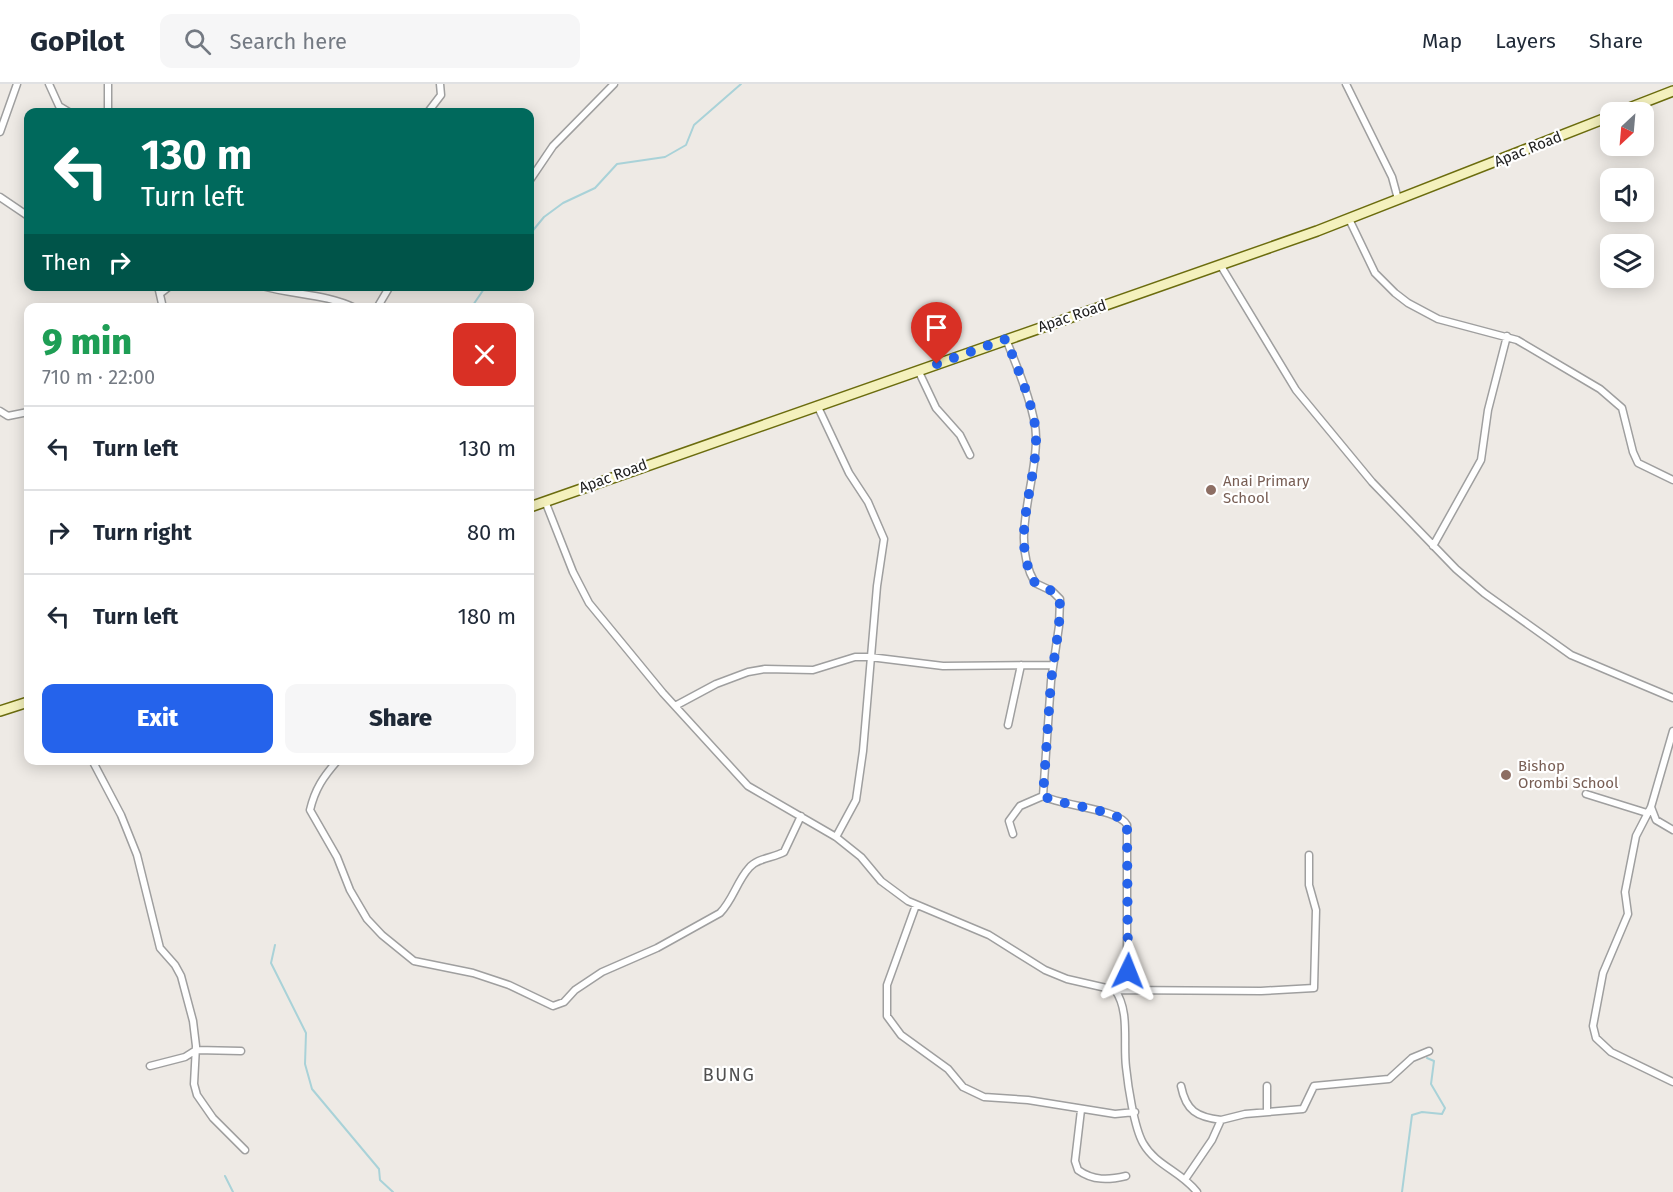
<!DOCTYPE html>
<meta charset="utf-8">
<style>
:root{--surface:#fff;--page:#f6f6f7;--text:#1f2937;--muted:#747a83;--line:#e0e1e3;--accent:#2563eb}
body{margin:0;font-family:"Fira Sans",sans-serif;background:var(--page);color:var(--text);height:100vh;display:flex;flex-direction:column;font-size:22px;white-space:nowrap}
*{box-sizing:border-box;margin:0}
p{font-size:20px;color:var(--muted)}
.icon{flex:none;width:33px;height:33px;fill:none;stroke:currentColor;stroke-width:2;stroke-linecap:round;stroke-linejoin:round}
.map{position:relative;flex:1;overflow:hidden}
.side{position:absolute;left:24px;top:219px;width:510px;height:462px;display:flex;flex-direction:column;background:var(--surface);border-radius:12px;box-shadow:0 3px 15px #0003}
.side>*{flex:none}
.top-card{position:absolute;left:24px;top:24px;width:510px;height:183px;border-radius:12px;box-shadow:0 3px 15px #0003;background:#00695c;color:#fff;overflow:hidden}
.needle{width:39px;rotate:206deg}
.buttons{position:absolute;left:1600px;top:18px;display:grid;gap:12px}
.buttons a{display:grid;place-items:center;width:54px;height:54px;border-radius:12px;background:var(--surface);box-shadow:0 3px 15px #0003;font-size:30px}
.pin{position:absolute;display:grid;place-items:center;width:51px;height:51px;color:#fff;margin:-62px -26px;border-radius:50% 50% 50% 0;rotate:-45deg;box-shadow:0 0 6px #0007}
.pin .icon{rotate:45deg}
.me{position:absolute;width:66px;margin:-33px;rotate:2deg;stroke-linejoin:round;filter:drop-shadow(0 0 4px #0008)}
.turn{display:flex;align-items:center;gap:21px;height:126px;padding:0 18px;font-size:27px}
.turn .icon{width:78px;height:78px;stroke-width:2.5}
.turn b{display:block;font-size:42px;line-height:51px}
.then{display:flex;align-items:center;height:57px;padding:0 18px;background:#0003;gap:12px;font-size:22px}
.round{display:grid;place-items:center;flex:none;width:63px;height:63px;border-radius:12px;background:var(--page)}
.head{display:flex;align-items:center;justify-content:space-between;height:102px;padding:0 18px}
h1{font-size:36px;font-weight:800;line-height:45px;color:#1e9e55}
.cta{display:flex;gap:12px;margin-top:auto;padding:12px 18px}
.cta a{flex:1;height:69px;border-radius:12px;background:var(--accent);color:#fff;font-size:24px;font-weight:800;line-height:69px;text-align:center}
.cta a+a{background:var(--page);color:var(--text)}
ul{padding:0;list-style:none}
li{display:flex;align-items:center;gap:18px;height:84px;padding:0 18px;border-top:2px solid var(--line)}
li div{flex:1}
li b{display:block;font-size:22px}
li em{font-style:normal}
header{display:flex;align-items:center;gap:36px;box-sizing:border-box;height:84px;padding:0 30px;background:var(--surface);border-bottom:2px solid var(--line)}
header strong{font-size:28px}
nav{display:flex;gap:33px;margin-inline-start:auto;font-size:21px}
.search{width:420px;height:54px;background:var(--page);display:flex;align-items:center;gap:15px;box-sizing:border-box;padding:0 21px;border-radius:12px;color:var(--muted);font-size:22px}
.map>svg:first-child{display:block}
</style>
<header>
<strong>GoPilot</strong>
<div class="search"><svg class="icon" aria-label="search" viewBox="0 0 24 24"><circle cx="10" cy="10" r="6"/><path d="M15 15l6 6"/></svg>Search here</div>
<nav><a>Map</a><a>Layers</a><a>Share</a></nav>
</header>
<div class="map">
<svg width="1673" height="1108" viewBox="0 0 1673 1108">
<rect width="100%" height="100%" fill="#eeeae5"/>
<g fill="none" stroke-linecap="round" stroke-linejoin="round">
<path stroke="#a9d2d8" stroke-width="2" d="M530,150L544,133L563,119L595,104L617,80L665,73L686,61L694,41L741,0
M471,224L486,202
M275,861L271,879L306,949L305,980L312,1005L379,1085L380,1096L393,1108
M225,1092L233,1108
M1402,1108L1412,1031L1422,1028L1442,1030L1445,1024L1431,1000L1434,977L1427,974"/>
<g stroke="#9f9f9f" stroke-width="9">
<path id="street" d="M49,0L59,22L69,28
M1346,0L1392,93L1398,115
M108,28V0
M428,28L441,11L440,0
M0,48L17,0
M530,96L553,62L614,0
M0,113L28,132
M1349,135L1375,189L1395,209L1408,219L1438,235L1517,256L1600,305L1622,324L1633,368L1638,379L1673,396
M1221,182L1296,306L1372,398L1456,485L1484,509L1571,571L1673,614
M158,202L163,224
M262,202C294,211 326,210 355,224
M161,209L170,202
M377,224L390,202
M1006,255C1016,281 1036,326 1036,353C1037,400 1009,455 1035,499L1052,507L1060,515L1059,542L1051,597L1043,712C1062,722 1119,725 1127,741V905
M918,286L936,324L960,351L970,371
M817,321L849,389L868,418L884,455L877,502L863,667L856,716L836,753
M0,327L8,332L28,328
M545,417L573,488L589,519L663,609L748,702L836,753L861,773L881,797L908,817L989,851L1045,886L1067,895L1115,906C1130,927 1123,958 1126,983C1128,1002 1134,1043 1143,1059C1156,1082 1181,1087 1197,1108
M1433,462L1481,376L1488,326L1507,252
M675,622L716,600L748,588L765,585L813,586L855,573H870L943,582L1053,581
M1008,641L1021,581
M1673,647L1651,723L1636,752L1625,808L1628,830L1603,889L1593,942L1596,954L1611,968L1673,998
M92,676L121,731L137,771L160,864L175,881L181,892L193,937L196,962L194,1000L197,1011L213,1034L245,1066
M338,676C323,693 315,705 310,726L337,773L350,806L367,835L382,851L414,877L473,889L509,901L553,922L564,918L575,906L602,888L657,864L720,829C733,816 737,797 749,784C757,774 773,774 784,768L801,732
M1586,710L1647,729
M1651,723L1656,736L1673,746
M1013,750L1009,737L1020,722L1043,712
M916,821L887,901V932L901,951L948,985L963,1003L984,1013L1028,1016L1115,1030L1135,1028
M1115,906L1261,907L1314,904L1316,826L1309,801V771
M150,982L185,973L196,966L241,967
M1181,1002C1186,1027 1197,1033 1221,1036
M1267,1002V1028
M1081,1026L1075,1077L1078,1086C1093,1097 1109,1096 1126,1092
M1186,1094L1212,1056L1221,1036L1245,1030L1303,1025L1314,1002L1389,995L1412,974L1429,967"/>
</g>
<g stroke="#6b6c0e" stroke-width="12">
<path id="secondary" d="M1619,28L1673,7
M530,423L1317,147L1611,32
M0,627L28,618"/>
</g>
<use href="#street" stroke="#fff" stroke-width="6"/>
<use href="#secondary" stroke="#f4f1bd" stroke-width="9"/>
</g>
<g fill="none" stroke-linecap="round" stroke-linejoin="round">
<path stroke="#2563eb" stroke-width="10" stroke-dasharray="0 18" d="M937,280L1006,255C1016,281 1036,326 1036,353C1037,400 1009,454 1035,499L1052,507L1060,515L1059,542L1051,597L1043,712C1062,722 1119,725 1127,741L1128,887"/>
</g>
<g fill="#8d6e63" stroke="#fff" stroke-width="2">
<circle cx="1211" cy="406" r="6"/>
<circle cx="1506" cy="691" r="6"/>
</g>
<g text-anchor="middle" stroke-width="4.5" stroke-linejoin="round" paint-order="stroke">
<g font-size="15" fill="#1e1e1e" stroke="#fff">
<text transform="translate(1528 65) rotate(-22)" y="5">Apac Road</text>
<text transform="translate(1072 232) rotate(-19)" y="5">Apac Road</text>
<text transform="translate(613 392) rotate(-20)" y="5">Apac Road</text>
</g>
<g font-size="15" fill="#785e54" stroke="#fff" text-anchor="start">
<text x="1223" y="402">Anai Primary<tspan x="1223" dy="17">School</tspan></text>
<text x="1518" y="687">Bishop<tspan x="1518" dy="17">Orombi School</tspan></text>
</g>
<g font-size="18" letter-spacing="1.5" fill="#515151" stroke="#fff">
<text x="729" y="997">BUNG</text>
</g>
</g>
</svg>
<div class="buttons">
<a><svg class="needle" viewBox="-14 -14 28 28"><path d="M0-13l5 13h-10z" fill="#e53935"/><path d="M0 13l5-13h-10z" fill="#747a83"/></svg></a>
<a><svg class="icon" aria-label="sound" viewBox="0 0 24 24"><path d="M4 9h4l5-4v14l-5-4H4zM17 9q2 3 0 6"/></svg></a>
<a><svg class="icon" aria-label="layers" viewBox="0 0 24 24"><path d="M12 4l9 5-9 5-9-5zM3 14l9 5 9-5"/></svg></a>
</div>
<div class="pin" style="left:937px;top:280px;background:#d93025"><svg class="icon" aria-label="arrive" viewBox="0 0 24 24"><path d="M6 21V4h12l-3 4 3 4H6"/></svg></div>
<svg class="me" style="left:1128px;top:887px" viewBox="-20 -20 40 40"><path d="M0-17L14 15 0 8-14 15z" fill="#2563eb" stroke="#fff" stroke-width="4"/></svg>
<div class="top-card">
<div class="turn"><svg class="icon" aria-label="left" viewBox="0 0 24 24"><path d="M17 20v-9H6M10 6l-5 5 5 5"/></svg><div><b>130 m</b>Turn left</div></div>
<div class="then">Then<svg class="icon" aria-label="right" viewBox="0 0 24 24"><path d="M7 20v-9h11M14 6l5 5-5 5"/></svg></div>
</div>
<section class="side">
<div class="head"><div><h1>9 min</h1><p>710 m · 22:00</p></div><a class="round" style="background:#d93025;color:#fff"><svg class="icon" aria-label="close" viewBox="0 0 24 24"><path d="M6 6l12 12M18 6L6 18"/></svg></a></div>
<ul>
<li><svg class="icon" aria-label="left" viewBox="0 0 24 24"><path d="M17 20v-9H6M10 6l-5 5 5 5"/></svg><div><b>Turn left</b></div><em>130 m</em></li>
<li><svg class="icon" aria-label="right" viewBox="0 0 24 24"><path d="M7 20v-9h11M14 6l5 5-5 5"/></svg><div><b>Turn right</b></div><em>80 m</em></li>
<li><svg class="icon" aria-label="left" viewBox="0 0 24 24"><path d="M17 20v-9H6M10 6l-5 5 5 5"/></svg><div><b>Turn left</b></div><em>180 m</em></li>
</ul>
<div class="cta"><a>Exit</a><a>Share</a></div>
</section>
</div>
